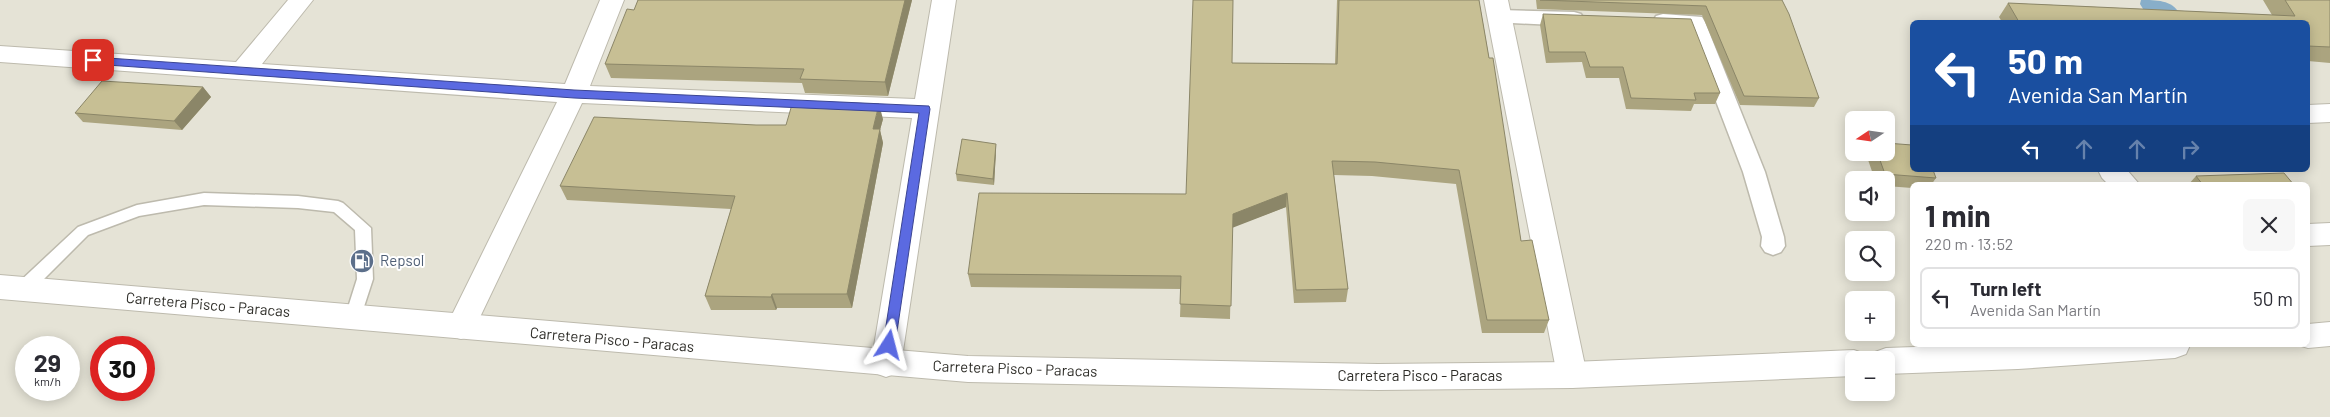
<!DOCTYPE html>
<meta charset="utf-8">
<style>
:root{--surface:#fff;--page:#f7f7f7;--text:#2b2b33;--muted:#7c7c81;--line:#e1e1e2}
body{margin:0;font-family:Barlow,sans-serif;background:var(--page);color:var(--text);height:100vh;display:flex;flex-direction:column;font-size:19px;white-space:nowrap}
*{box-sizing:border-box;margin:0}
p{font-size:16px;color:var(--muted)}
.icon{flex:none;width:28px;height:28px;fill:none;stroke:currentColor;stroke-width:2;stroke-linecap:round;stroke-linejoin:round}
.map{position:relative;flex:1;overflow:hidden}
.sheet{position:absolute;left:1910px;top:182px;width:400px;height:165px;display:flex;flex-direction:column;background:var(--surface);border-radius:8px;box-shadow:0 2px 12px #0003}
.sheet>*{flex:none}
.top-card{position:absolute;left:1910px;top:20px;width:400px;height:152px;border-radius:8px;box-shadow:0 2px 12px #0003;background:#1a4fa0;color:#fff;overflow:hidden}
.needle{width:32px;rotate:257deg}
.tools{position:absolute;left:1845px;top:111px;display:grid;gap:10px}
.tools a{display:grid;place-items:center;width:50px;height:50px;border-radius:8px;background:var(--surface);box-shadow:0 2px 12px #0003;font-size:25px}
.speed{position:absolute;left:15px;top:336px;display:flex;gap:10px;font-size:25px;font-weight:700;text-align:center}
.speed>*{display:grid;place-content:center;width:65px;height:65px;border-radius:50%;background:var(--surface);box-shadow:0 2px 12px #0003;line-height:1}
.speed small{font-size:12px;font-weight:400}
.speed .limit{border:8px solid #d22;background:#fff;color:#111}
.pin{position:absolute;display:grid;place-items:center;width:42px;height:42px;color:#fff;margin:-21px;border-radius:10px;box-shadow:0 2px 8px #0006}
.me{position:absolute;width:55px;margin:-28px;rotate:9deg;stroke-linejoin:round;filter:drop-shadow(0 0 4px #0008)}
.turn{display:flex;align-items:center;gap:18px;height:105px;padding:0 15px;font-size:22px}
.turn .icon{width:65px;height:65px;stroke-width:2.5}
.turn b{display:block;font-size:35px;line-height:42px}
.lanes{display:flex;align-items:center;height:48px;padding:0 15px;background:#0003;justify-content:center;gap:25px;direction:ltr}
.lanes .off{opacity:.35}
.round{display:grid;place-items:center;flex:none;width:52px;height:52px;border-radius:8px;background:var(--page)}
.overview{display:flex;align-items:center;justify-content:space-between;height:85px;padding:0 15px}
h1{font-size:30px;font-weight:700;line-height:38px}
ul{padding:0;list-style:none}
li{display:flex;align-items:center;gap:15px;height:62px;margin:0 10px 8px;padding:0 5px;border:2px solid var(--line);border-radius:8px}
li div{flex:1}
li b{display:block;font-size:19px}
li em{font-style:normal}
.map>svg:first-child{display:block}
</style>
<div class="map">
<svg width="2330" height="417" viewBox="0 0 2330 417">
<rect width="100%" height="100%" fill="#e5e3d6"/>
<path fill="#88aec9" d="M2141,0C2156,0 2172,0 2179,13L2145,12L2140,4Z"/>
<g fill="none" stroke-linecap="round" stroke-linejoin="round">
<g stroke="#bdbaad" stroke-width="3">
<path id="service" d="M204,193L298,196L338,201L343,203L371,228L373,279L359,322L353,324L347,322L345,317L357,279L355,230L334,212L298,208L204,205L139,216L88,235L29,294L23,295L17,294L15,289L17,284L78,227L137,205Z"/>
</g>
<g stroke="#bdbaad" stroke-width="3">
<path id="pedestrian" d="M1500,10L1574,12L1581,14L1584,19L1581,24L1574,26L1493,22L1490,17L1493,12Z
M1663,14L1702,17L1705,22L1765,172L1784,237L1785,246L1781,252L1773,255L1765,252L1761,246L1762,237L1743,172L1688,28L1656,26L1653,21L1656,16Z"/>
</g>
<g stroke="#bdbaad" stroke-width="2">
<path id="minor" d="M288,0H313L262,64L565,84L600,0H624L590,86L915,99L932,0H956L901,364L897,373L886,377L875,373L871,364L912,118L582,103L471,336L461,339L451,336L446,327L557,102L0,62V46L236,62Z
M1484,0H1508L1587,375L1583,384L1572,388L1561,384L1557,375Z
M2330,104V122L2308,123V105Z
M2098,170H2127L2140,185H2109L2102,178Z
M2330,223V245L2308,246V224Z"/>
</g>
<g stroke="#bdbaad" stroke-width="2">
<path id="primary" d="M0,275L968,356L1378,364L1572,362L1854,350L1865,354L1868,360H1854V376L1572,388L1378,390L968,382L0,299Z
M2330,322V346L2308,348L2298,345H2308V324Z
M1973,345H2190L2186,354L2175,358L2018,369L1886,374V360H1871L1875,352L1886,348Z"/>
</g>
<use href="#service" fill="#fff" fill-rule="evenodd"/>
<use href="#pedestrian" fill="#fff" fill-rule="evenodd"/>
<use href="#minor" fill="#fff" fill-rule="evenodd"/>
<use href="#primary" fill="#fff" fill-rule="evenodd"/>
</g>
<path fill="#aba47f" d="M638,0H912L888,96L805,93L802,83L611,78L605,64L634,10Z
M1337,0H1479L1521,241L1549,320L1544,333H1482L1456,184L1372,176L1334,175L1348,289L1346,302L1294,303L1286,207L1232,227L1230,319L1180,317L1181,289L971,287L968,274L1186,194L1232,63L1335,64Z
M1536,0H1782L1819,98L1814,107L1740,105L1702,15L1537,9Z
M2263,0H2330V63L2308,61V22H2002L1999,17L2008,3L2272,15Z
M1543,14L1720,93L1715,104H1694L1691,111L1626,109L1619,78H1586L1582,62L1546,63L1540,25Z
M203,87L211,97L182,130L83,122L75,113Z
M883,119L880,130L883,143L852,308H777L776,310H711L705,296L731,209L567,200L560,186L756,125H786Z
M996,144V151L994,185L957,181L956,174Z
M1866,152H1886L1936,178L1931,185H1912V188L1886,186V180H1875L1866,154Z
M2196,176L2294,185H2188Z"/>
<path fill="#8b8668" d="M905,0H912L888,96L885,82Z
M203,87L211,97L182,130L174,121Z
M879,104L883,119L880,130L883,143L852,308L847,294L873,129Z
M996,144V151L994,185L993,179Z
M1287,193L1286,207L1232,228L1233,214Z
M772,294L777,308L776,310L771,297Z"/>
<path fill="#c7bf94" stroke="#8b8668" d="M638,0H905L885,82L800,79L804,69L605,64L627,9L634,10Z
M1193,0H1233L1232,63L1337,64L1339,0H1479L1489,58H1493L1521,241L1532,240L1549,320H1487L1459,170L1375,162L1332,161L1348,289L1296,290L1287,193L1233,214L1231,306L1180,304L1181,276L968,274L979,193L1186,194Z
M1540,0H1782L1789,14L1819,98L1744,96L1706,6Z
M2285,0H2330V47L2308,46V22H2019L2008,3L2295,16Z
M1543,14L1691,19L1720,93H1694L1696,100L1631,98L1623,67H1590L1585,52H1549Z
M102,81L203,87L174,121L75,113Z
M793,101L879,104L873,129H880L847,294H772L771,297L705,296L735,196L560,186L594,117L756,125H786Z
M962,139L996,144L993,179L956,174Z
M1886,143L1912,145V170H1933L1936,178L1885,174L1877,152H1886Z
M2284,173L2294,185H2203L2196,176Z"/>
<path fill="#5b6ae1" stroke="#3b4592" d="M93,57L574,90L929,106L930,109L895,345L889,350L883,345L919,113L574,98L93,64L88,60Z"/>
<defs>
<g id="fuel-disc" transform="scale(1.25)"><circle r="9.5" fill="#5c6f8a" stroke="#fff"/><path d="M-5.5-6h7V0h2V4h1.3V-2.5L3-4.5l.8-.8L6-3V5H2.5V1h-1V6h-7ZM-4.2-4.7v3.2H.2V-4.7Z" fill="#fff"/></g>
</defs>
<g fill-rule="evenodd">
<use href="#fuel-disc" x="362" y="261"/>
</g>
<g text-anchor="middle" stroke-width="4" stroke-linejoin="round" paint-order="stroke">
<g font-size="15" fill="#4e5e75" stroke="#fff" text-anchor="start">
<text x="380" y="266">Repsol</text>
</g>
<g font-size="15" fill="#2e2d28" stroke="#fff">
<text transform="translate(208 305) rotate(5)" y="5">Carretera Pisco - Paracas</text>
<text transform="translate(612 340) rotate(5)" y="5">Carretera Pisco - Paracas</text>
<text transform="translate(1015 369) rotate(2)" y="5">Carretera Pisco - Paracas</text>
<text x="1420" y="381">Carretera Pisco - Paracas</text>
</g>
</g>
</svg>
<div class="tools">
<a><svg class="needle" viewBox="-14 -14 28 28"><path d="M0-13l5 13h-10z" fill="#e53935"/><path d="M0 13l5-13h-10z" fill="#7c7c81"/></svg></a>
<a><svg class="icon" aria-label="sound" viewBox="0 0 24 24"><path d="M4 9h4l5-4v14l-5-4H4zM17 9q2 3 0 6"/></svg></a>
<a><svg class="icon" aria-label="search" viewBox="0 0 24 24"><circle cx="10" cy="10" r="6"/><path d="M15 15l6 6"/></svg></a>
<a>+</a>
<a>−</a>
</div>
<div class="speed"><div>29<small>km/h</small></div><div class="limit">30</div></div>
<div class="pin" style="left:93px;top:60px;background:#d93025"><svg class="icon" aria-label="arrive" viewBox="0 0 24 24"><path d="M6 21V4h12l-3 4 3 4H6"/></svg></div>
<svg class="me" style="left:889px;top:345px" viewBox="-20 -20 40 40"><path d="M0-17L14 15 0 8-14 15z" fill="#5b6ae1" stroke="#fff" stroke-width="4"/></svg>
<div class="top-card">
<div class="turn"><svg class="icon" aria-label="left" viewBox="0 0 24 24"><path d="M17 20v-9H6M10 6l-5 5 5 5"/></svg><div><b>50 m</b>Avenida San Martín</div></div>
<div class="lanes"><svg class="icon" aria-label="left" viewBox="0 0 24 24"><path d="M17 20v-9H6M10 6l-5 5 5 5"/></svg><svg class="icon off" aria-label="ahead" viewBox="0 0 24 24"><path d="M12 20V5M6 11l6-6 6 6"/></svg><svg class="icon off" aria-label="ahead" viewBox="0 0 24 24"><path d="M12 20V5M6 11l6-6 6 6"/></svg><svg class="icon off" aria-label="right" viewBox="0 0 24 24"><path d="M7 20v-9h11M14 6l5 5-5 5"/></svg></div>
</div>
<section class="sheet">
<div class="overview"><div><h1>1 min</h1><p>220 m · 13:52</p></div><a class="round"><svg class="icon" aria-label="close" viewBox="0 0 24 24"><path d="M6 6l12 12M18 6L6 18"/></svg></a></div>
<ul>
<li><svg class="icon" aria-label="left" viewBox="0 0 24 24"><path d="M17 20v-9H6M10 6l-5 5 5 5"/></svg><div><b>Turn left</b><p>Avenida San Martín</p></div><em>50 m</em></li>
</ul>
</section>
</div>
